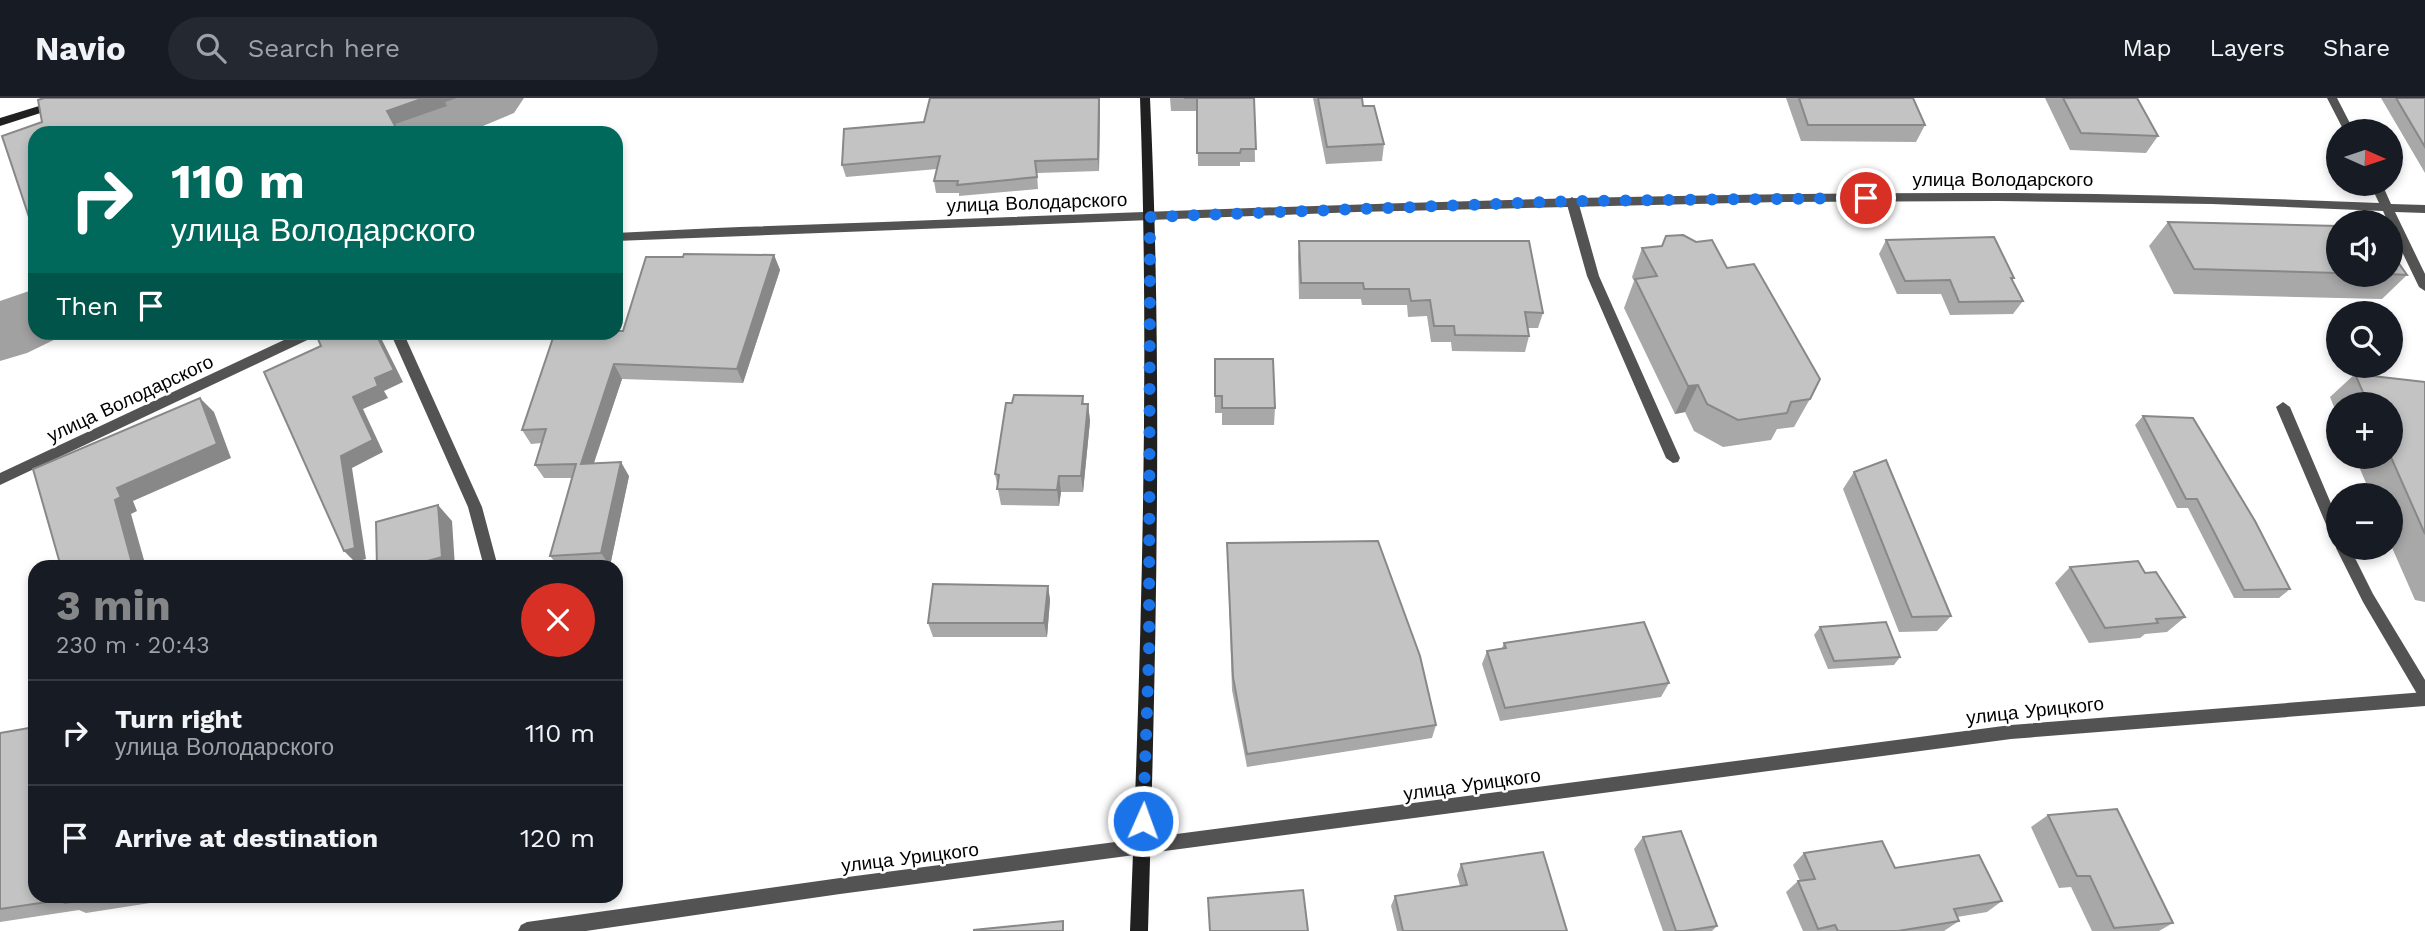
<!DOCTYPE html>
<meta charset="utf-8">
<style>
:root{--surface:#171b24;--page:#242831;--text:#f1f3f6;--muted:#9ea1a6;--line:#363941;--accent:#858687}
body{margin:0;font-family:"Work Sans",sans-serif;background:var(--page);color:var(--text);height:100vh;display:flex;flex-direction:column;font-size:26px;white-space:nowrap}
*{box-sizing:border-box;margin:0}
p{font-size:23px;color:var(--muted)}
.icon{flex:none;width:38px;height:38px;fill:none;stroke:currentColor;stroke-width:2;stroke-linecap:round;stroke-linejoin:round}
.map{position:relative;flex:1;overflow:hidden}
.details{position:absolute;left:28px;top:462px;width:595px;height:343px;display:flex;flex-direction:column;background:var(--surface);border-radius:21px;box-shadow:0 4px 10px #0003}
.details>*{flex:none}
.hud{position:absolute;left:28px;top:28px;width:595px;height:214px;border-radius:21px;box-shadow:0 4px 10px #0003;background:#00695c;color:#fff;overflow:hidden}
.needle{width:46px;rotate:93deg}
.buttons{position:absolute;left:2326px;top:21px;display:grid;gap:14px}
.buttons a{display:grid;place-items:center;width:77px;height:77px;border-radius:50%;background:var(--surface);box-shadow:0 4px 10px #0003;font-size:35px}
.pin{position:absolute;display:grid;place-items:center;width:60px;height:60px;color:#fff;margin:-30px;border:4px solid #fff;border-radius:50%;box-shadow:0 2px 7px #0007}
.me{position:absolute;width:77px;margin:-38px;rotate:2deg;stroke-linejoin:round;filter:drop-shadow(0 0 5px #0008)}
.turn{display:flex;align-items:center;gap:24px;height:147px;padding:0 28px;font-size:32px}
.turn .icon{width:91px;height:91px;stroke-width:2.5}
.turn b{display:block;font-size:49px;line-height:60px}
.then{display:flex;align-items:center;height:66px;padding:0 28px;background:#0003;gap:14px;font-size:26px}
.round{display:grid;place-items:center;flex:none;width:74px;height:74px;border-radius:37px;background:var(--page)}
.summary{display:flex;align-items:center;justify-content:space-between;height:119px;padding:0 28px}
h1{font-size:42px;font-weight:700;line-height:52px;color:var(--accent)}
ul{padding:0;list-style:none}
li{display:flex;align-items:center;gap:21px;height:105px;padding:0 28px;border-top:2px solid var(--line)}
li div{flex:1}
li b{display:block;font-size:26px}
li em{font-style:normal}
header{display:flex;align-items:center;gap:42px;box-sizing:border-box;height:98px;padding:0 35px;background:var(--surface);border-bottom:2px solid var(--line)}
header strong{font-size:33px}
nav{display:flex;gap:38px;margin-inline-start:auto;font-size:24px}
.search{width:490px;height:63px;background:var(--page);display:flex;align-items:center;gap:18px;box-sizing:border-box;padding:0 24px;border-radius:38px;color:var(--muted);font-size:26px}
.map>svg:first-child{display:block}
</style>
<header>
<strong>Navio</strong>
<div class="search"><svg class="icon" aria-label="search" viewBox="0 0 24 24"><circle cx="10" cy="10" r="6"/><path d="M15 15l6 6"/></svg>Search here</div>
<nav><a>Map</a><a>Layers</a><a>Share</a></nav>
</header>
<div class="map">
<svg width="2425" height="833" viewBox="0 0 2425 833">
<rect width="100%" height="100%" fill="#fff"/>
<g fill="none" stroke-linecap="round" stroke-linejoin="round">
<path fill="#a1a1a1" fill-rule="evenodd" d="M431,0H524L514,15L466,35H372L381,20Z
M35,191V234H64L62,238L27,255L0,263V203Z"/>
<path fill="#535353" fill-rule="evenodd" d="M1572,99L1578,103L1599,178L1680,360L1678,364L1673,365L1666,360L1587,178L1566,103Z
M390,234H403L482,409L498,469H484L468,409Z
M2283,304L2290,309L2338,422V444L2333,442L2331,438L2276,309Z
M2338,446V450H2350L2373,496L2425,582V603L2420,601L2363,504L2336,450Z"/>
<path fill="#535353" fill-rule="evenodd" d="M2327,0H2337L2354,33H2344Z
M2370,86H2382L2391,106L2425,107V115L2395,114L2425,176V193L2419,189L2390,129V124H2388L2383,113L2212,106L1998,103L1784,104L1357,114L616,143V135L716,130C1142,115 1568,94 1995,95C2123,95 2251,100 2379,105Z
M301,234H320L318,237L0,387V375Z
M2425,594V608L2011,641L840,796L586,833H518L521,827L527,824L840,780L2011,627Z"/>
<path fill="#202020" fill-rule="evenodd" d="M65,0H82L81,2L0,28V20Z
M1140,0H1150C1163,277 1156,556 1148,833H1130C1141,556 1150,277 1140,0Z"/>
</g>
<path fill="#a8a8a8" d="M1100,0L1099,73L1037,75L1038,91L959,98V95H936L934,83L937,71L846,79L842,67L924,24Z
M1170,0H1254L1255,64H1240V68H1198L1197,13H1171Z
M1313,0H1362L1363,8L1384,46L1382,63L1326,66Z
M1786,0H1913L1925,27L1916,44L1801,43Z
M2045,0H2137L2158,38L2146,55L2070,52Z
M2381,0H2425V75Z
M2168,124L2338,128V177H2407L2382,201L2174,196L2149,148Z
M1886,142L2014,180L2012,183L2023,203L2013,216L1950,217L1941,196H1897L1879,156Z
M1299,143L1543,215L1538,230H1528L1529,238L1525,254L1452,253L1451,244H1431L1427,218L1408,219L1407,207H1362L1361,201H1299L1298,159Z
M1642,150L1727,170L1810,301L1794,329L1777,331L1771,342L1723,349L1694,333L1685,314L1675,316L1624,210L1634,183L1632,179Z
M774,157L780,172L743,285L622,281L594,365L629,378L610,468L559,469L550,458L572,380H544L535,367L542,345L531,346L522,332L623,233Z
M490,234H545L543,238H492Z
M1215,261L1275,310L1274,327H1222V315H1215Z
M2355,276L2425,284V504L2415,502L2390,445V397H2371L2355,359H2390V306H2338V319L2330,299Z
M1083,298L1084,306H1088L1090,323L1083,394H1061L1059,408L1001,407L995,376L1012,305Z
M2143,318L2290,491L2279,500H2234L2188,410H2177L2135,327Z
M1854,374L1951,518L1937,533L1899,534L1843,391Z
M1227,445L1436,627L1432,640L1247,669L1232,592Z
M2070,469L2145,475L2185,519L2167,534L2145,536L2140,540L2089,545L2055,485Z
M1048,488L1050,502L1047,539H933L928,525Z
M1820,529L1900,559L1894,567L1828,571L1814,537Z
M1504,545L1669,585L1661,599L1500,623L1482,566L1487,553L1502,550Z
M0,635L35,798H182V800L86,815L79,812L0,824Z
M2048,717L2173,825L2159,833H2092L2071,789L2059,790L2031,729Z
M1643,739L1717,828L1712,833H1663L1634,751Z
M1804,755L1895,770L2002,803L1987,814L1957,819L1959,823L1944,833H1803L1786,794L1798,783H1800L1793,767Z
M1461,766L1567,833H1397L1391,808L1395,798L1460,788L1457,777Z"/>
<path fill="#888" d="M424,0H457L445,4L447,8L395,26L400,35H399L387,13Z
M1099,0H1100L1099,73L1098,61Z
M774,157L780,172L743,285L737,271Z
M375,234H378L403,284L384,293L388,300L363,311L383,354L352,370L366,461L355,464L344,453L341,358L353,299L375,280Z
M614,266L622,281L589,379L581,366Z
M1698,287L1685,314L1675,316L1688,288Z
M200,300L214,314L231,360L133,403L137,413L131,416L146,469H133L115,402L117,390Z
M1088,306L1090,323L1083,394L1081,378Z
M621,364L629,378L610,468L601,455Z
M1059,378L1061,394L1059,408L1057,392Z
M438,407L452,423L455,469H405Z
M1048,488L1050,502L1047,539L1044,525Z"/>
<path fill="#c3c3c3" stroke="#888" stroke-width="2" d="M44,0H424L387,13L399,35H35V137L2,38L42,24L38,2Z
M930,0H1099L1098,61L1035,63L1037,79L957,87L958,83H934L940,58L842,67L844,31L924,24Z
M1184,0H1254L1256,51H1241L1240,55H1197V0Z
M1318,0H1362L1363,8H1374L1384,46L1327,49Z
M1799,0H1913L1925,27H1808Z
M2063,0H2137L2158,38L2081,35Z
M2396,0H2425V49Z
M2168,124L2338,128V175L2194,171Z
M1683,137L1696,144L1712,142L1727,170L1754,166L1820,281L1810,301L1791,304L1787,315L1738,322L1707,306L1698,287L1688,288L1635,181L1657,178L1642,150L1662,148L1666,138Z
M1994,139L2014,180H2011L2023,203L1959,204L1950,182L1905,183L1886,142Z
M1299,143H1529L1543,215L1525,214L1529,238L1455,237L1454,228H1434L1430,202L1411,203L1409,191H1364L1363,185H1301Z
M2390,153L2407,177L2390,176Z
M684,156L774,157L737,271L614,266L581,366L621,364L601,455L550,458L576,366L535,367L546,331L522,332L555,234H616V233H623L646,159H683Z
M315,234H375L394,272L375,280L378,288L353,299L373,342L341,358L355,450L344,453L264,274L321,248Z
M1215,261H1273L1275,310H1222V298H1215Z
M2355,276L2425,284V436L2390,357V306H2368Z
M1014,297L1083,298L1082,306H1088L1081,378H1059L1057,392L997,391L999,377L995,376L1006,305H1012Z
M200,300L217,346L117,390L121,399L115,402L133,469H61L33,371Z
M2143,318L2193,320L2255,423L2290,491L2244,492L2197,401H2186Z
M1886,362L1951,518L1912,519L1854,374Z
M438,407L442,459L405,469H377L376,424Z
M1378,443L1420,558L1436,627L1247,656L1233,579L1227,445Z
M2138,463L2145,475L2156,474L2185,519L2156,521L2158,525L2105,530L2070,469Z
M933,486L1048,488L1044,525H928Z
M1644,524L1669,585L1505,610L1487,553L1506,550L1504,545Z
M1886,524L1900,559L1834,563L1820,529Z
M35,629V798H112L65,805L67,801L0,811V635Z
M2117,711L2173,825L2114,830L2090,778H2077L2048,717Z
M1681,733L1717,828L1684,833H1676L1643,739Z
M1882,743L1895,770L1979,757L2002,803L1954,811L1959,823L1898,833H1838L1835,827L1818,831L1798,783L1815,781L1804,755Z
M1543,754L1567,833H1403L1395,798L1467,787L1461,766Z
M1303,792L1308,833H1210L1208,800Z
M1063,823V833H974V832Z"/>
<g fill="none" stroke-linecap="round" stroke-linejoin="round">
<path stroke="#1a73e8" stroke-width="12" stroke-dasharray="0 21.6" d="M1143,723L1149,555L1150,119L1572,103L1866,100"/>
</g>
<g text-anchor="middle" stroke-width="5" stroke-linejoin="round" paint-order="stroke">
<g font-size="19" fill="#000" stroke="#fff">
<text x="2003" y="88">улица Володарского</text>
<text transform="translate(1037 104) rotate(-2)" y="7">улица Володарского</text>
<text transform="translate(130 300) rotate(-25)" y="7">улица Володарского</text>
<text transform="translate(2035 612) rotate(-6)" y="7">улица Урицкого</text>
<text transform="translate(1472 686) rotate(-8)" y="7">улица Урицкого</text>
<text transform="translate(910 759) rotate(-7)" y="7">улица Урицкого</text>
</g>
</g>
</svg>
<div class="buttons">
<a><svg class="needle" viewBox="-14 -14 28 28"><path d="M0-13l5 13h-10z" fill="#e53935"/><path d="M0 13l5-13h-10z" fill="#9ea1a6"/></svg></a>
<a><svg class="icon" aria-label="sound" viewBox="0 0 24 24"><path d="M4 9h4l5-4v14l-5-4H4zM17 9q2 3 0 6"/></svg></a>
<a><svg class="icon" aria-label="search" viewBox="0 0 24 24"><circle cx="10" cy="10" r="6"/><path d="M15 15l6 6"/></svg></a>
<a>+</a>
<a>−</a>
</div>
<div class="pin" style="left:1866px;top:100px;background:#d93025"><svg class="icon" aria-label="arrive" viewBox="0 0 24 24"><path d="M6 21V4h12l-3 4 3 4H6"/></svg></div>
<svg class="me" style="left:1143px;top:723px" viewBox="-20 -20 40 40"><circle r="17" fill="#1a73e8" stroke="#fff" stroke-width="3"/><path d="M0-11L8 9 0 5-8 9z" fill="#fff"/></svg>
<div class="hud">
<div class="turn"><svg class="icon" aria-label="right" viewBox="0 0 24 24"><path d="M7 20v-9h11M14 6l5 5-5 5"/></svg><div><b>110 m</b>улица Володарского</div></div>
<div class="then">Then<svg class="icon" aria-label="arrive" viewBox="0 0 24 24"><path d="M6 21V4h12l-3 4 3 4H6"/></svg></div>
</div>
<section class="details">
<div class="summary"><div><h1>3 min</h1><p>230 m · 20:43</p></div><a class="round" style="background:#d93025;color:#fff"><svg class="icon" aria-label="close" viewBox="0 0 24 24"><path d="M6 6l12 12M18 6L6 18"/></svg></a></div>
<ul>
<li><svg class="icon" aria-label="right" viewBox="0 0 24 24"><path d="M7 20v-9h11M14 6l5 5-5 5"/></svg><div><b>Turn right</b><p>улица Володарского</p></div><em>110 m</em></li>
<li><svg class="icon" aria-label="arrive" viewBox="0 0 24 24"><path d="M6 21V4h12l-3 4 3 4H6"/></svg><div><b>Arrive at destination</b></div><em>120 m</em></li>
</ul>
</section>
</div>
